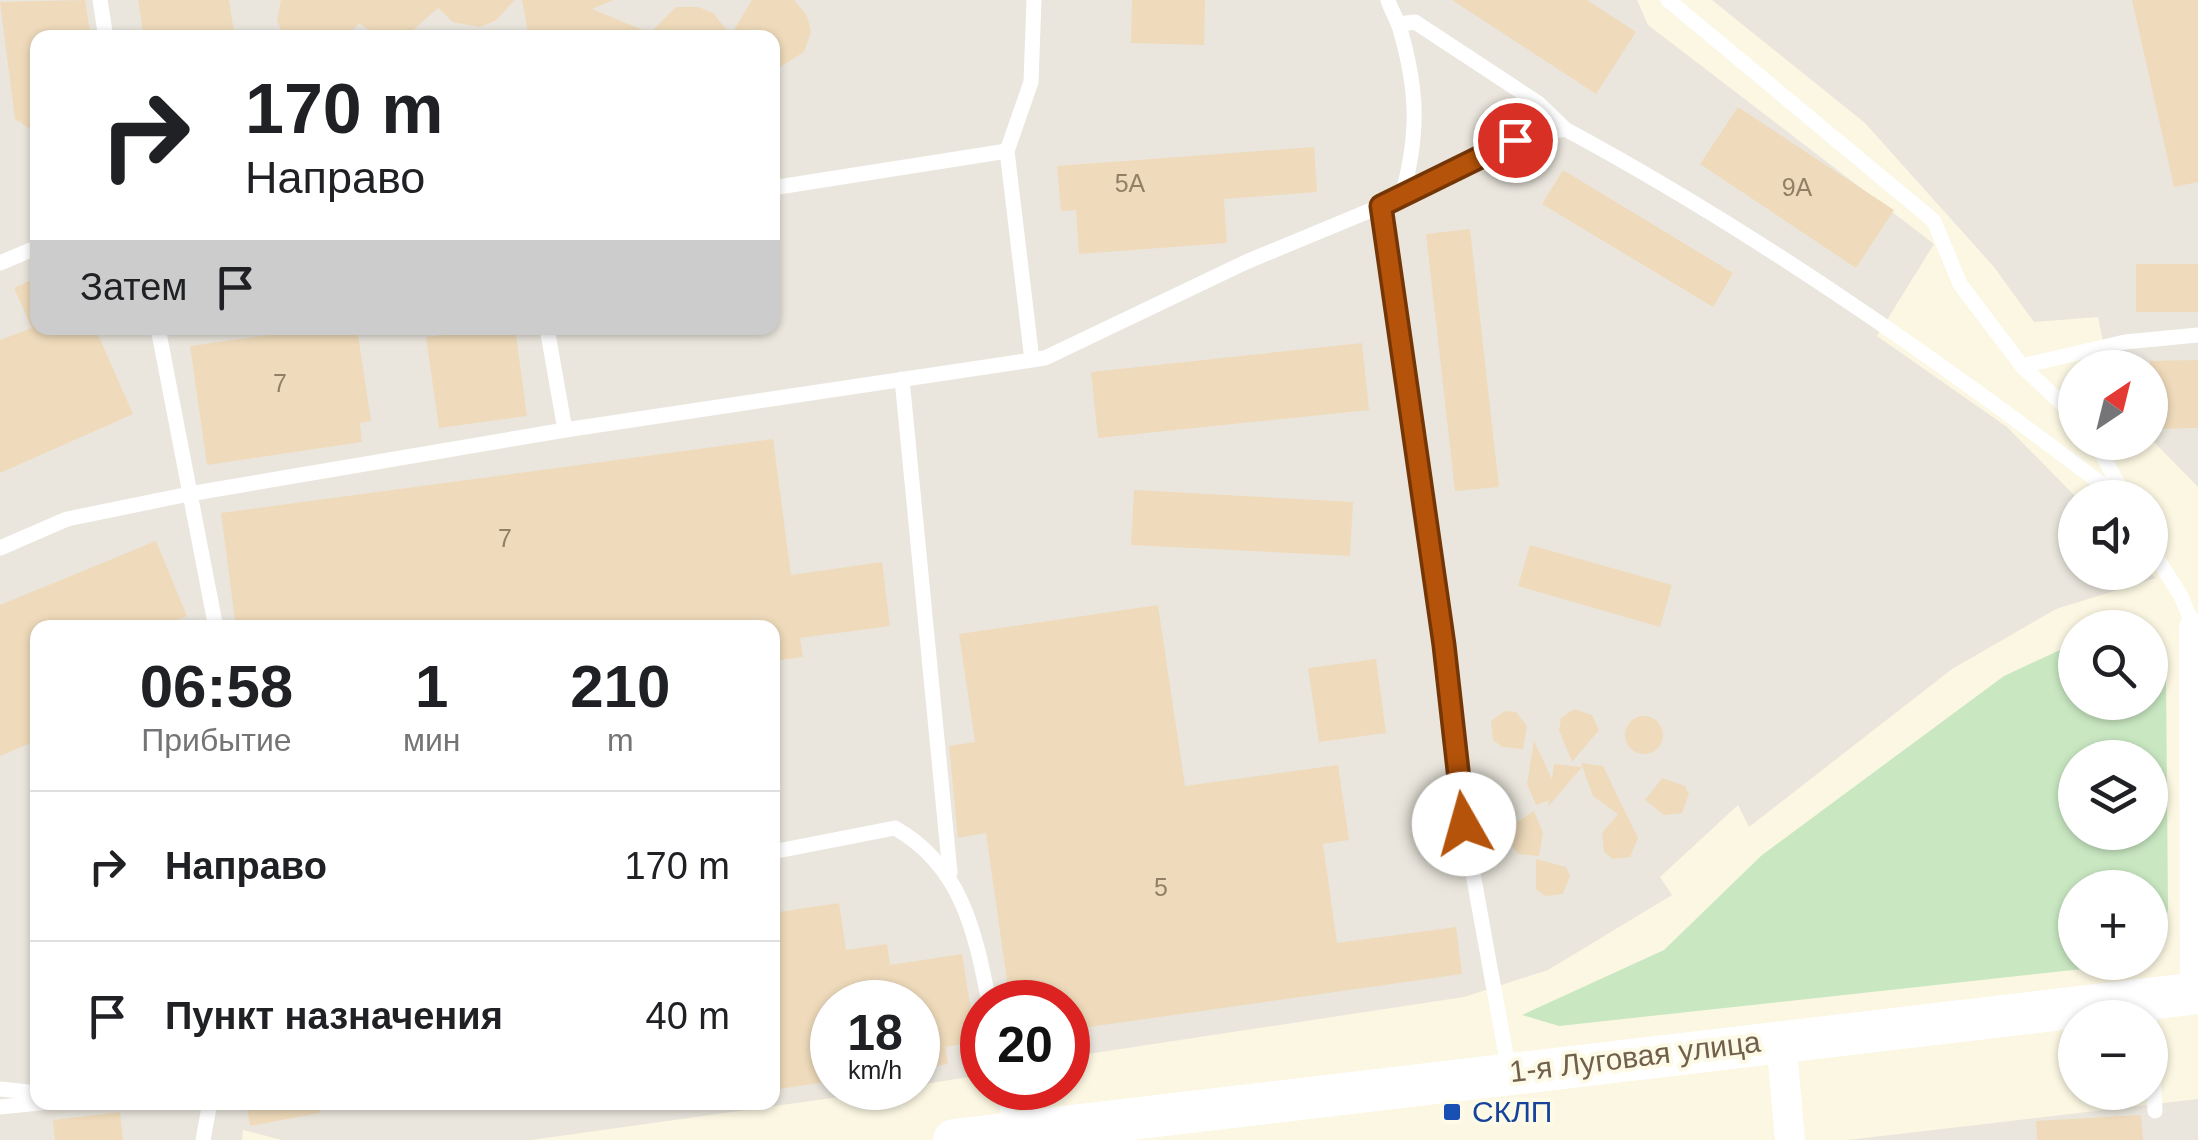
<!DOCTYPE html>
<html lang="ru">
<meta charset="utf-8">
<style>
:root{--surface:#fff;--page:#f6f6f6;--text:#202124;--muted:#757577;--line:#e0e0e0}
body{margin:0;font-family:Helvetica,sans-serif;background:var(--page);color:var(--text);height:100vh;display:flex;flex-direction:column;font-size:38px;white-space:nowrap}
*{box-sizing:border-box;margin:0}
p{font-size:32px;color:var(--muted)}
.icon{flex:none;width:55px;height:55px;fill:none;stroke:currentColor;stroke-width:2;stroke-linecap:round;stroke-linejoin:round}
.map{position:relative;flex:1;overflow:hidden}
.details{position:absolute;left:30px;top:620px;width:750px;height:490px;display:flex;flex-direction:column;background:var(--surface);border-radius:20px;box-shadow:0 2px 8px #0004}
.details>*{flex:none}
.top-card{position:absolute;left:30px;top:30px;width:750px;height:305px;border-radius:20px;box-shadow:0 2px 8px #0004;background:#fff;color:var(--text);overflow:hidden}
.needle{width:65px;rotate:35deg}
.buttons{position:absolute;left:2058px;top:350px;display:grid;gap:20px}
.buttons a{display:grid;place-items:center;width:110px;height:110px;border-radius:50%;background:var(--surface);box-shadow:0 2px 8px #0004;font-size:50px}
.speed{position:absolute;left:810px;top:980px;display:flex;gap:20px;font-size:50px;font-weight:700;text-align:center}
.speed>*{display:grid;place-content:center;width:130px;height:130px;border-radius:50%;background:var(--surface);box-shadow:0 2px 8px #0004;line-height:1}
.speed small{font-size:25px;font-weight:400}
.speed .limit{border:15px solid #d22;background:#fff;color:#111}
.pin{position:absolute;display:grid;place-items:center;width:85px;height:85px;color:#fff;margin:-42px;border:5px solid #fff;border-radius:50%;box-shadow:0 2px 10px #0007}
.me{position:absolute;width:110px;margin:-55px;rotate:353deg;stroke-linejoin:round;filter:drop-shadow(0 0 8px #0008)}
.turn{display:flex;align-items:center;gap:35px;height:210px;padding:0 50px;font-size:45px}
.turn .icon{width:130px;height:130px;stroke-width:2.5}
.turn b{display:block;font-size:70px;line-height:85px}
.then{display:flex;align-items:center;height:95px;padding:0 50px;background:#0003;gap:20px;font-size:38px}
.eta{display:flex;justify-content:space-evenly;align-items:center;height:170px;text-align:center}
.eta b{font-size:60px;font-weight:800;line-height:70px}
ul{padding:0;list-style:none}
li{display:flex;align-items:center;gap:30px;height:150px;padding:0 50px;border-top:2px solid var(--line)}
li div{flex:1}
li b{display:block;font-size:38px}
li em{font-style:normal}
.map>svg:first-child{display:block}
</style>
<div class="map">
<svg width="2198" height="1140" viewBox="0 0 2198 1140">
<rect width="100%" height="100%" fill="#fbf7e2"/>
<path fill="#eae6dd" fill-rule="evenodd" d="M0,0H1637L1648,25L1934,244L1877,336L2007,427L2076,497L2075,572H2150L2156,578L2056,609L1952,669L1749,827L1738,805L1660,877L1672,895L1548,970L1464,997L1068,1057V1002H982V1075L918,1085V1002H832V1088H903L531,1140H282L243,1130L242,1140H0ZM38,38H772V328H38ZM38,628H772V1102H38Z
M1712,0H2198V487L2150,438V368L2108,367L2098,317L2034,322L1994,267L1865,123Z
M2198,1099V1140H1848Z"/>
<path fill="#c9e8c2" fill-rule="evenodd" d="M2150,628L2166,676L2168,910L2157,947L2150,954V888H2075V962L2137,963L1559,1026L1522,1015L1664,950L1762,855L2004,676L2075,643V702H2150ZM2075,758H2150V832H2075Z"/>
<path fill="#efdbbb" d="M85,0L91,38H38V134L15,119L0,2Z
M138,0H229L235,38H144Z
M281,0H515L495,21L480,27L453,22L438,8L404,38H380L359,23L345,38H284L277,20Z
M522,0H613L592,9L650,33L676,7H698L713,13L731,35L752,0H794L807,16L811,32L804,52L772,72V38H529Z
M1132,0H1205L1204,45L1131,43Z
M1452,0H1587L1636,32L1596,94Z
M2132,0H2198V182L2174,187Z
M1738,107L1894,210L1856,268L1700,164Z
M1314,147L1317,192L1224,199L1227,243L1079,254L1076,210L1061,211L1057,166Z
M1563,170L1733,273L1713,307L1542,204Z
M1470,229L1499,487L1455,491L1426,234Z
M2136,264H2198V312H2136Z
M38,277V328H95L133,414L0,473V340L32,328L14,288Z
M317,328H357L371,421L360,423L362,442L207,465L190,346Z
M497,328H515L527,416L439,428L426,337Z
M1362,343L1369,410L1098,438L1091,372Z
M2198,360V428L2150,429V361Z
M773,439L791,575L882,562L890,626L800,638L803,657L772,661V628H236L221,513Z
M1134,490L1353,502L1350,556L1131,545Z
M156,541L187,616L159,628H38V740L0,756V605Z
M1530,545L1672,585L1660,627L1518,586Z
M1158,605L1185,786L1338,765L1349,840L1323,844L1337,943L1456,927L1462,974L1068,1030V1002H1010L986,833L958,838L949,746L975,742L959,634Z
M1376,659L1386,733L1319,742L1308,668Z
M1574,709L1592,715L1599,730L1572,762L1559,730L1561,718Z
M1505,711L1516,712L1527,726L1523,749L1502,747L1493,740L1491,721Z
M1625 735a19 19 0 1 1 38 0a19 19 0 1 1-38 0Z
M1534,741L1552,779L1554,764L1582,767L1548,807L1549,800L1536,805L1527,784Z
M1581,763L1603,766L1638,838L1630,857L1613,859L1604,852L1602,833L1618,814L1593,796Z
M1662,778L1685,786L1689,794L1682,813L1664,815L1645,800Z
M1534,811L1543,833L1539,856L1518,854L1506,839L1508,828Z
M1536,859L1566,867L1570,876L1563,894L1545,896L1536,889Z
M839,903L846,950L887,944L890,965L962,954L976,1042L945,1047L948,1064L918,1069V1002H832V1081L772,1090V913Z
M246,1102H319L320,1113L250,1126Z
M120,1112L123,1140H55L53,1120Z
M2141,1115L2143,1140H2037L2036,1121Z"/>
<g fill="none" stroke-linecap="round" stroke-linejoin="round">
<path stroke="#fff" stroke-width="15" d="M100,0L106,38
M1388,0C1391,10 1397,19 1400,29C1418,91 1419,134 1402,196
M1668,0L1934,221L1960,284L2022,366L2075,416
M1399,24L1415,22L1538,103L1565,129
M772,188L1007,151
M1381,206L1444,645L1464,824L1509,1072
M0,263L38,247
M158,328L216,628
M547,328L565,430
M1032,360L1007,151L1031,82L1034,0
M2022,366L2125,342L2198,335
M902,379L950,873
M2096,442L2125,498
M2150,547L2181,596L2194,628
M0,548L67,519L189,494L565,430L1045,358L1246,262L1381,206L1515,140L1565,129C1758,233 1946,365 2120,498
M772,852L895,828C962,866 975,932 989,1002
M2149,1002L2155,1111
M1006,1088L1009,1129
M0,1089L38,1093
M0,1107L49,1102
M203,1140L210,1102"/>
<path stroke="#fff" stroke-width="30" d="M2195,994L2194,628H2198
M1781,1039L1790,1140"/>
<path stroke="#fff" stroke-width="42" d="M954,1140L2198,993"/>
</g>
<g fill="none" stroke-linecap="round" stroke-linejoin="round">
<g stroke="#753606" stroke-width="25">
<path id="route" d="M1464,824L1444,645L1381,206L1515,140"/>
</g>
<use href="#route" stroke="#b45309" stroke-width="18"/>
</g>
<rect fill="#1a4fb4" stroke="#fefae8" stroke-width="4" x="1442" y="1102" width="20" height="20" rx="5"/>
<g text-anchor="middle" stroke-width="8" stroke-linejoin="round" paint-order="stroke">
<g font-size="25" fill="#918066">
<text x="1130" y="192">5А</text>
<text x="1797" y="196">9А</text>
<text x="280" y="392">7</text>
<text x="505" y="547">7</text>
<text x="1161" y="896">5</text>
</g>
<g font-size="30" fill="#72614a" stroke="#fefae8">
<text transform="translate(1635 1057) rotate(-7)" y="10">1-я Луговая улица</text>
</g>
<g font-size="30" fill="#164399" stroke="#fefae8" text-anchor="start">
<text x="1472" y="1122">СКЛП</text>
</g>
</g>
</svg>
<div class="buttons">
<a><svg class="needle" viewBox="-14 -14 28 28"><path d="M0-13l5 13h-10z" fill="#e53935"/><path d="M0 13l5-13h-10z" fill="#757577"/></svg></a>
<a><svg class="icon" aria-label="sound" viewBox="0 0 24 24"><path d="M4 9h4l5-4v14l-5-4H4zM17 9q2 3 0 6"/></svg></a>
<a><svg class="icon" aria-label="search" viewBox="0 0 24 24"><circle cx="10" cy="10" r="6"/><path d="M15 15l6 6"/></svg></a>
<a><svg class="icon" aria-label="layers" viewBox="0 0 24 24"><path d="M12 4l9 5-9 5-9-5zM3 14l9 5 9-5"/></svg></a>
<a>+</a>
<a>−</a>
</div>
<div class="speed"><div>18<small>km/h</small></div><div class="limit">20</div></div>
<div class="pin" style="left:1515px;top:140px;background:#d93025"><svg class="icon" aria-label="arrive" viewBox="0 0 24 24"><path d="M6 21V4h12l-3 4 3 4H6"/></svg></div>
<svg class="me" style="left:1464px;top:824px" viewBox="-20 -20 40 40"><circle r="19" fill="#fff"/><path d="M0-13L10 11 0 6-10 11z" fill="#b45309"/></svg>
<div class="top-card">
<div class="turn"><svg class="icon" aria-label="right" viewBox="0 0 24 24"><path d="M7 20v-9h11M14 6l5 5-5 5"/></svg><div><b>170 m</b>Направо</div></div>
<div class="then">Затем<svg class="icon" aria-label="arrive" viewBox="0 0 24 24"><path d="M6 21V4h12l-3 4 3 4H6"/></svg></div>
</div>
<section class="details">
<div class="eta">
<div><b>06:58</b><p>Прибытие</p></div>
<div><b>1</b><p>мин</p></div>
<div><b>210</b><p>m</p></div>
</div>
<ul>
<li><svg class="icon" aria-label="right" viewBox="0 0 24 24"><path d="M7 20v-9h11M14 6l5 5-5 5"/></svg><div><b>Направо</b></div><em>170 m</em></li>
<li><svg class="icon" aria-label="arrive" viewBox="0 0 24 24"><path d="M6 21V4h12l-3 4 3 4H6"/></svg><div><b>Пункт назначения</b></div><em>40 m</em></li>
</ul>
</section>
</div>
